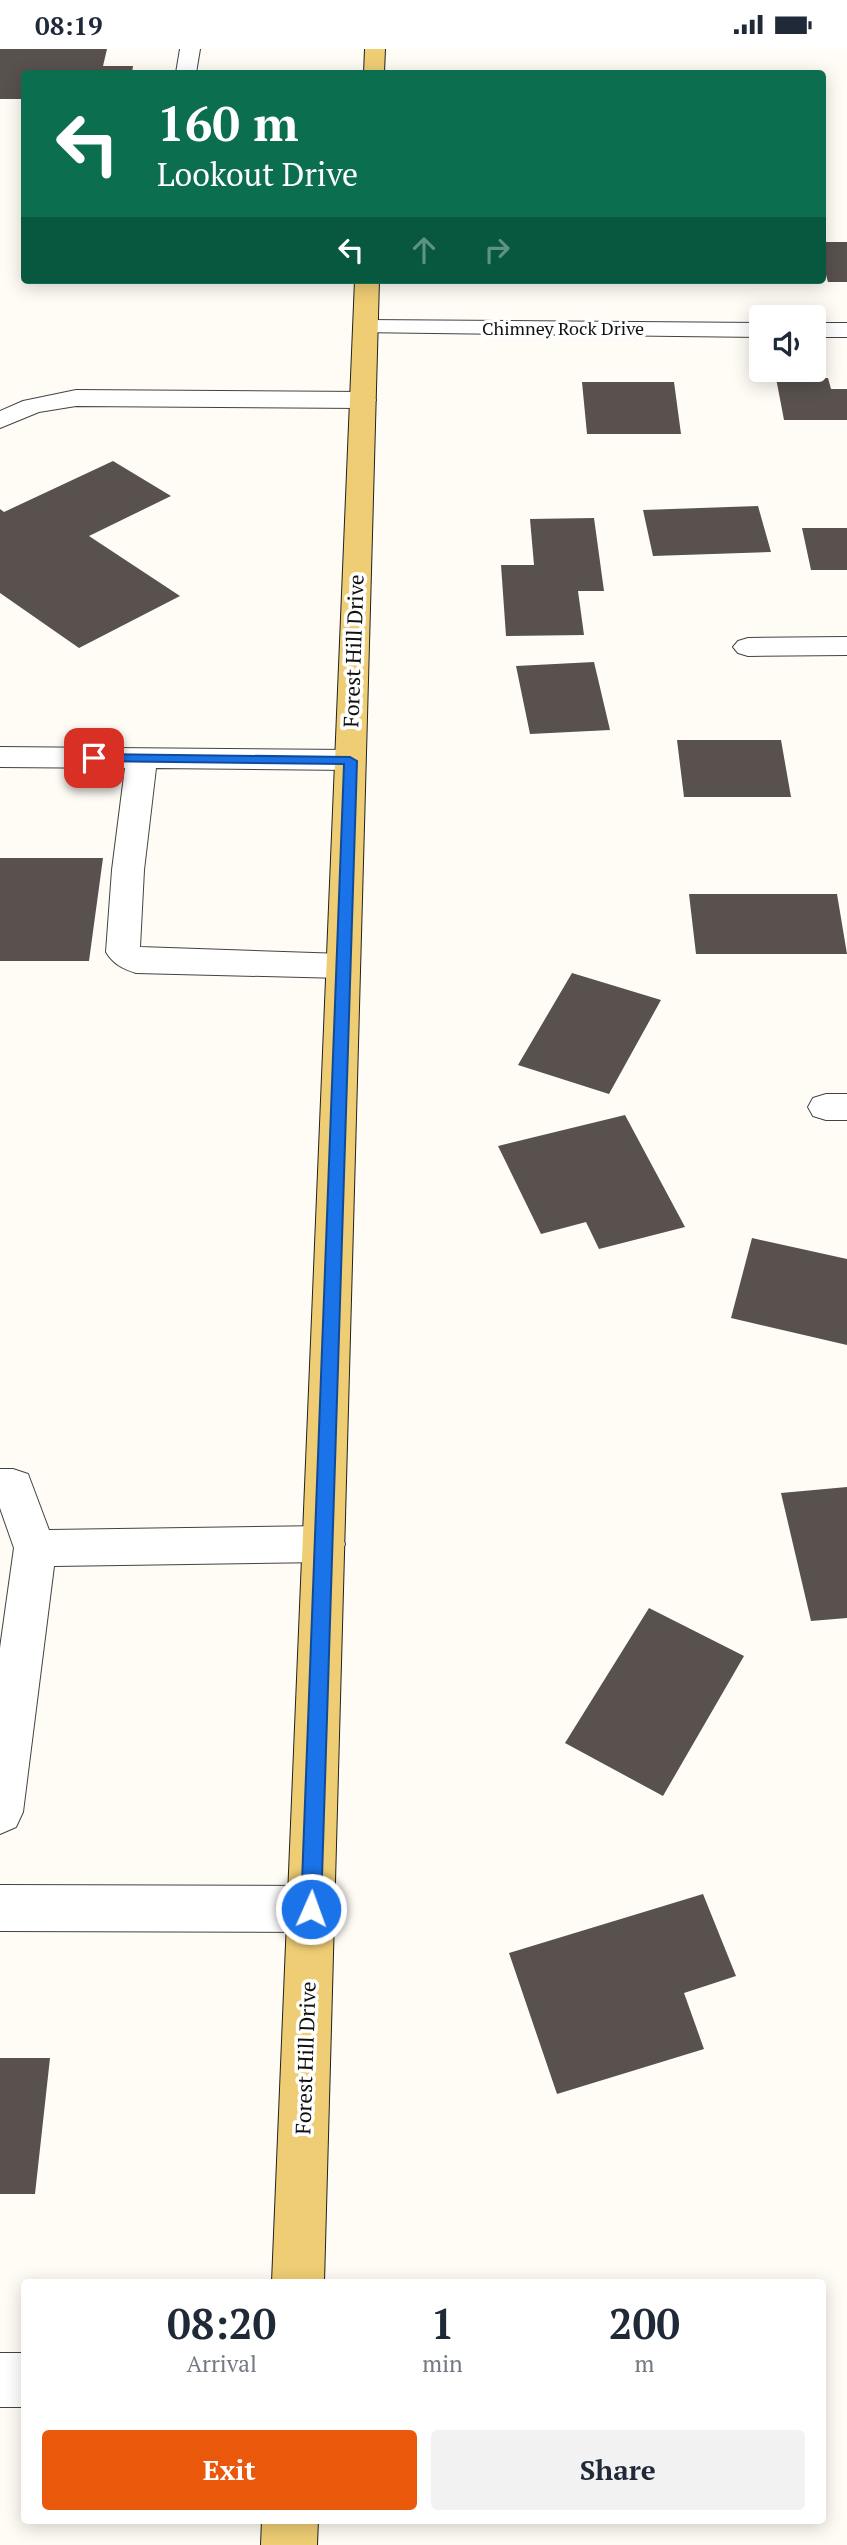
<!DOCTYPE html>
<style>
:root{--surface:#fff;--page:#f2f2f3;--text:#1f2937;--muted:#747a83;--accent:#ea580c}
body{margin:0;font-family:"PT Serif",serif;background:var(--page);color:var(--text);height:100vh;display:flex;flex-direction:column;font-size:26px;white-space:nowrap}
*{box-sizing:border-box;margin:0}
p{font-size:23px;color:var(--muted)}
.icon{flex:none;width:38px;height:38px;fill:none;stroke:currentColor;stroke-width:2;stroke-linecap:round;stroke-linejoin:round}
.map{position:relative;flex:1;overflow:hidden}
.panel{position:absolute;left:21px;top:2230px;width:805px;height:245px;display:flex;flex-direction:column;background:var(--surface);border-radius:7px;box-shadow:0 4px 18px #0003}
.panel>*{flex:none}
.banner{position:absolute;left:21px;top:21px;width:805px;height:214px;border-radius:7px;box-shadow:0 4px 18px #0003;background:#0b6e4f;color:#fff;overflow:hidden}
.tools{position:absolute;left:749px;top:256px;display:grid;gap:14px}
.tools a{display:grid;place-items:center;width:77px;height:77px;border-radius:7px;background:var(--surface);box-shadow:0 4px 18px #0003;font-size:35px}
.pin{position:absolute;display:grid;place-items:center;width:60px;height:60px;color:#fff;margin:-30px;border-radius:14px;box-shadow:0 4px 10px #0006}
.me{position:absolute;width:77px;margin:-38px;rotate:2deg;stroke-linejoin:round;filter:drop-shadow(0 0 5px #0008)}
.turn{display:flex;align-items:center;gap:24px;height:147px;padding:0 21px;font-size:32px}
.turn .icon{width:91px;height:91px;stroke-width:2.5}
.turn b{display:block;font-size:49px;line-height:60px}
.lanes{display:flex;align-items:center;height:66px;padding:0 21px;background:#0003;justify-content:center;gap:35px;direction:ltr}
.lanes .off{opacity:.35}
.eta{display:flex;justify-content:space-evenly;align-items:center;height:119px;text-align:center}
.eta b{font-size:42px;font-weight:700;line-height:49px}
.cta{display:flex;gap:14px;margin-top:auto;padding:14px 21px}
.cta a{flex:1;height:80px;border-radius:7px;background:var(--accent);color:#fff;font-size:28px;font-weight:700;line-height:80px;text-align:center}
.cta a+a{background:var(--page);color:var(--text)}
.status{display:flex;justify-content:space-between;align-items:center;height:49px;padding:0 35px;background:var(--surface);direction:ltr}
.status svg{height:19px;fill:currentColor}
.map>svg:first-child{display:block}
</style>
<div class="status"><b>08:19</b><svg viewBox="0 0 49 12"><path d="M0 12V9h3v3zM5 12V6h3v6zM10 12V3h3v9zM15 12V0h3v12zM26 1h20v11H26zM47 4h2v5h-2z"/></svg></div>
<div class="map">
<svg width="847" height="2496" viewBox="0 0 847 2496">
<rect width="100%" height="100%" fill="#fefcf4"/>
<path fill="#58514d" d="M0,0H107L103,17H133L132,24H24V50H0Z
M822,193H847V233H828L822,212Z
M776,329H828L831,340H847V371H784Z
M582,333H674L681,385H587Z
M113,412L171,447L89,487L180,547L79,599L0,544V460L4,463Z
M758,457L771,503L653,507L643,461Z
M594,469L604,542H578L584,586L506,587L501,516H534L530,470Z
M802,479H847V521H811Z
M594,613L610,681L530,685L516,617Z
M677,691H781L791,748H684Z
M0,809H103L89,912H0Z
M689,845H837L847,905H696Z
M572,924L661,951L609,1045L518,1016Z
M625,1066L685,1178L599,1200L586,1173L541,1185L498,1097Z
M752,1189L847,1210V1296L731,1269Z
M847,1438V1569L811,1572L781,1444Z
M649,1559L744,1607L663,1747L565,1694Z
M703,1845L736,1927L684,1944L704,2000L557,2045L509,1904Z
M0,2009H50L35,2145H0Z"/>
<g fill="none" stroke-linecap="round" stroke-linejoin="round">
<g stroke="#434343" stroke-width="2">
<path id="minor" d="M180,0H200L196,24H176Z
M365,271L761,274V288L356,283L353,278L356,273Z
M814,274H847V288H814Z
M76,341L363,343L372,346L376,351L372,356L363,359L76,357L39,363L0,379V362L23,352Z
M847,588V606L748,607L738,604L733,598L738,592L748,589Z
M0,698L350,701L361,704L365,711L361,718L350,721L156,719L144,821L140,898L343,905L355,909L360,917L355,925L343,929L136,924C123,920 113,915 106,903L112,821L125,719L0,718Z
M826,1045H847V1071H826L813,1067L808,1058L813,1049Z
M0,1420H13L28,1425L49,1481L324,1477L339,1482L345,1495L339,1508L324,1513L54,1517L23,1763L16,1778L0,1785V1599L14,1499L0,1459Z
M0,1836L311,1837L328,1844L335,1860L328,1876L311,1883L0,1882Z
M0,2304H24V2358H0Z"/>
</g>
<g stroke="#212121" stroke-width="2">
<path id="major" d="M365,0H385L384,24H364Z
M355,231H379L324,2233H272Z
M262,2471H318L317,2496H261Z"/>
</g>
<use href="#minor" fill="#fff" fill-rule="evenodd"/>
<use href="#major" fill="#eecd74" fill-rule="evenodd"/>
</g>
<path fill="#1a73e8" stroke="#114b97" stroke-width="2" d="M94,705L350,708L357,712L321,1860L318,1866L311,1869L304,1866L301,1860L344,715L90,712V706Z"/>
<g text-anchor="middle" stroke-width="7" stroke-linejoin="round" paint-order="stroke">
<g font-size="18" fill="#101010" stroke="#fff">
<text x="563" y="286">Chimney Rock Drive</text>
</g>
<g font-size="21" fill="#101010" stroke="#fff">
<text transform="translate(354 602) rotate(-88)" y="7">Forest Hill Drive</text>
<text transform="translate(306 2009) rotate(-88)" y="7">Forest Hill Drive</text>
</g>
</g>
</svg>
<div class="tools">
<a><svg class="icon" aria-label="sound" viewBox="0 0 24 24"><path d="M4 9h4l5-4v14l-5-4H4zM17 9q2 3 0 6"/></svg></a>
</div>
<div class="pin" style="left:94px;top:709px;background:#d93025"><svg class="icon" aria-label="arrive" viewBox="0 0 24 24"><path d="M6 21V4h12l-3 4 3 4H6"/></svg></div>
<svg class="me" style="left:311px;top:1860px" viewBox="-20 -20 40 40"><circle r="17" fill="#1a73e8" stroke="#fff" stroke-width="3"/><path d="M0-11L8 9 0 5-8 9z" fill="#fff"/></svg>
<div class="banner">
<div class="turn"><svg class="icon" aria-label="left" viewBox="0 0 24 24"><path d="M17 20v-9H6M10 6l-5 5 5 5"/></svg><div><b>160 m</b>Lookout Drive</div></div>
<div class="lanes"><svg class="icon" aria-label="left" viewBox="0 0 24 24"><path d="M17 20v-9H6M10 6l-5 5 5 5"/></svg><svg class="icon off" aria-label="ahead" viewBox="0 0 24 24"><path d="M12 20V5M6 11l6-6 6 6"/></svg><svg class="icon off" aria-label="right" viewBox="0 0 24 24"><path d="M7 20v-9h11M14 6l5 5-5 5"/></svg></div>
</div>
<section class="panel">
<div class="eta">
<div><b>08:20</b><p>Arrival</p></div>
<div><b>1</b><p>min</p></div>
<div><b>200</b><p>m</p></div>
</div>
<div class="cta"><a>Exit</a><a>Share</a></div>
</section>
</div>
